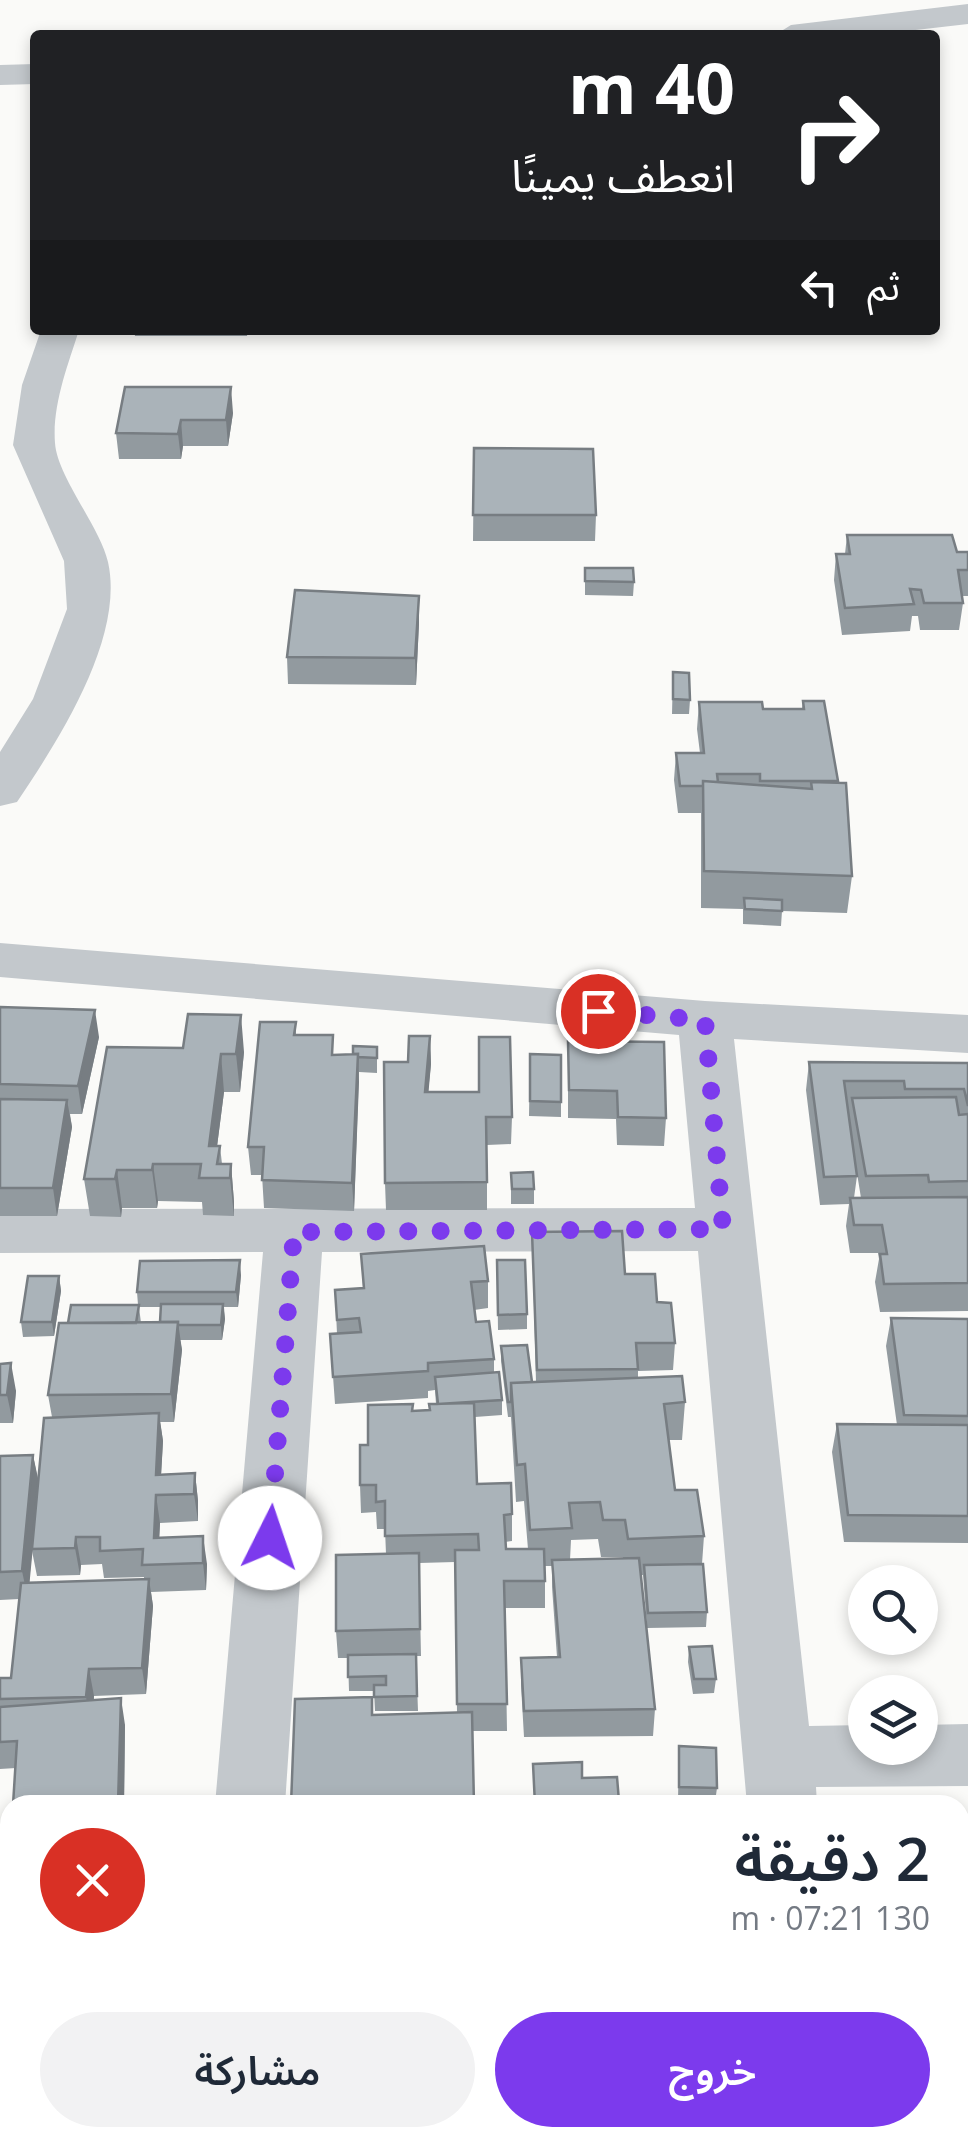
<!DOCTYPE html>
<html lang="ar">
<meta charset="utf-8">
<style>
:root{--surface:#fff;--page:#f2f2f3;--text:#1f2937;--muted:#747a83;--accent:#7c3aed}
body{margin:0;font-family:"Open Sans","Noto Sans Arabic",sans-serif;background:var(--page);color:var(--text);direction:rtl;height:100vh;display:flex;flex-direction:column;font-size:38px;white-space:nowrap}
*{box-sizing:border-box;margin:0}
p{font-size:32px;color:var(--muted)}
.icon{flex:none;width:55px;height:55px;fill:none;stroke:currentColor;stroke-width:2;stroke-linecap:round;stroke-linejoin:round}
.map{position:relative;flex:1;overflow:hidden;direction:ltr}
.side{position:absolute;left:0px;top:1795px;width:970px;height:352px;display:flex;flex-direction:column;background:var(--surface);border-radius:30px 30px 0 0;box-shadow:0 5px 15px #0003;direction:rtl}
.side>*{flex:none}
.guide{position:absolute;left:30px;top:30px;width:910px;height:305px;border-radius:10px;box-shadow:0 5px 15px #0003;direction:rtl;background:#202124;color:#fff;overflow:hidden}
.fabs{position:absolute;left:848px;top:1565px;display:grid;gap:20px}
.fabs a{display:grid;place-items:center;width:90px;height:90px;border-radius:50%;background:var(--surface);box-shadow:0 5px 15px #0003;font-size:50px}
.pin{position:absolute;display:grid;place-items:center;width:85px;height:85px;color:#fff;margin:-42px;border:5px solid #fff;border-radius:50%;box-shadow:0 2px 10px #0007}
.me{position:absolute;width:110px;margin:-55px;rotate:4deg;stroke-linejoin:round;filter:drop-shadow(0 0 8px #0008)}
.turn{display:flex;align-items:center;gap:35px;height:210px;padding:0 40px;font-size:45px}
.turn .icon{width:130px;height:130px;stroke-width:2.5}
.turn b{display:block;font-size:70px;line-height:85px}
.then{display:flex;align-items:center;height:95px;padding:0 40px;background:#0003;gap:20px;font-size:38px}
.round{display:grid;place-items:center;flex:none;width:105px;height:105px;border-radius:52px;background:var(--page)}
.summary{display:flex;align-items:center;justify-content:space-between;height:170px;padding:0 40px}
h1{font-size:60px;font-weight:600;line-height:75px}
.cta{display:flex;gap:20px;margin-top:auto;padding:20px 40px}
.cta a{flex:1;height:115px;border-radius:60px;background:var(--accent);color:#fff;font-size:40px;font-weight:600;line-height:115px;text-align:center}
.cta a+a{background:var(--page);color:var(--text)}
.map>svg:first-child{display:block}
</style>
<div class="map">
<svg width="968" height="2147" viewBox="0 0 968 2147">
<rect width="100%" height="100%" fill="#fafaf8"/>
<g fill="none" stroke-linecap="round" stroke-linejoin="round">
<path fill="#c3c8cc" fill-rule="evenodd" d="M968,4V24L872,35H775L791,25Z
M35,64V84L0,85V65Z
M41,330H79C68,365 52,405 55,443C57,476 100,527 108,562C125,638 58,741 17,802L0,806V752L33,699L67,609L64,561L13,445L22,385Z
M0,943L705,1001L968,1015V1053L734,1039L809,1726L865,1725V1748H920V1725L968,1724V1786L816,1787L817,1805H747L698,1251L322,1252L285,1805H215L263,1252L0,1253V1209L695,1208L679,1035L0,977Z
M185,2138H263L262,2147H184Z
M780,2138H858L859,2147H781Z"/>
</g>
<path fill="#929a9f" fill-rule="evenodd" d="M134,330H248L247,336H135Z
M125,387L233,413L228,446H183L181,459H119L116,433Z
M474,448L596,515L595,541H473Z
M847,535L957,552H968V596H962L963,603L959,630H920L918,616H912L910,631L842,635L834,580L836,554H845Z
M585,568L634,582L633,596L585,595Z
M419,623L416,685L288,684L287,657Z
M673,672L690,700L689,714H672Z
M803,701L852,876L847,913L782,911L781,926L743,924V909L701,908V813H678L674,780L676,753H700L697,729L699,702L763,709H802Z
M0,1007L99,1037L82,1114H70L72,1127L57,1216H0Z
M296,1022V1035L334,1055L353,1054L377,1047V1073L359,1072L354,1211L264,1208L262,1175H251L248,1147Z
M430,1036L431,1064L428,1092L512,1117L511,1144L487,1145V1210H386L385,1183L408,1062Z
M568,1041L666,1118L664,1146L617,1145L616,1119L568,1118Z
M107,1047L244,1052L240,1092H224L217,1146H220L222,1164H231L234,1202V1216L203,1215L202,1202L158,1201L157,1208H122L121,1217L90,1216L84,1179Z
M530,1054L561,1055V1117L529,1116Z
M809,1062L968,1063V1311L880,1312L875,1282L879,1259L878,1253H850L846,1226L849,1204L820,1205L806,1090ZM855,1161L861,1198H854L857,1176Z
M511,1173L534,1189V1204H511Z
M532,1232L625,1274L657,1302L675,1343L673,1370L638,1371V1378L685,1402L682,1440H669L675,1490L704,1536L702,1564L707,1612L706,1627L647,1628L643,1575H641L655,1709L653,1736L524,1737L521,1685V1658L557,1657L552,1587V1566H545V1608H505L507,1731H473L373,1715L457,1712L455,1562L419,1563L421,1656H416L418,1711H375L374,1691H349L348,1658H338L336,1631L386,1554L385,1529H377L376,1512L361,1513L360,1485L368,1445L413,1411L430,1410L436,1404L435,1390L428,1391V1398L335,1404L330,1334H337L335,1290L363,1288L361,1254L488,1281V1308L474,1310L476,1322L494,1359V1372L502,1400V1415L475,1417L477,1484L512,1514V1541L505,1542L506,1549H528L524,1501L516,1502L511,1417H508L501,1361V1346L532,1382H536ZM598,1539L601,1557H623V1558L570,1560L571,1540Z
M497,1260L527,1314V1329L498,1330Z
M241,1275L238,1307H224L225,1319L222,1340H180L182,1350L174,1422H160L163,1441L161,1474L195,1473L198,1501V1521L160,1523L159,1538L207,1564L206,1590L151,1592L153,1606L146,1694L94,1696V1700L125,1725L124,1805H13L16,1768L0,1769V1678H11L19,1599L0,1600V1456L33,1455L38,1481L52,1417L48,1395L68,1323L138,1305L137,1292ZM139,1307H161L160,1322L141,1323ZM32,1551L37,1576L80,1575L81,1565L102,1564L104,1578L144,1577V1579L29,1583Z
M59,1276L61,1291L54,1336L23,1337L21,1322Z
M891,1318L968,1319V1543L844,1542L832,1452L837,1424L897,1425L886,1346Z
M0,1364L16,1391L13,1423H0Z
M689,1647L716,1679L714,1693L693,1694L688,1662Z
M679,1746L717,1788L715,1802L678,1801Z
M10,1867V2138H95V2147H0V1868Z
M960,1966H968V2143L936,2142V2138H960Z"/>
<path fill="#777d82" d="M231,387L233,413L228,446L226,420Z
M181,420L183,446L181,459L178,434Z
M419,596V623L416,685L415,658Z
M95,1010L99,1037L82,1114L78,1086Z
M241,1015L244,1052L240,1092L236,1054Z
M430,1036L431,1064L426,1120L425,1092Z
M221,1054L224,1092L213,1178L209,1146Z
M358,1054L359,1082L354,1211L352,1183Z
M67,1100L72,1127L57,1216L53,1188Z
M153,1164L158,1201L157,1208L152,1170Z
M231,1164L234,1202V1216L230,1178Z
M117,1170L122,1208L121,1217L115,1179Z
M240,1260L241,1275L238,1307L236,1292Z
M59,1276L61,1291L54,1336L52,1322Z
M223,1304L225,1319L222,1340L221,1325Z
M178,1322L182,1350L174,1422L171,1394Z
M11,1363L16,1391L13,1423L7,1395Z
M159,1413L163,1441L160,1495L156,1475Z
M33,1455L39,1483L28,1599L22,1571Z
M195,1473L198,1501V1521L194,1494Z
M156,1495L160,1523L158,1566L154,1538Z
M203,1536L207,1564L206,1590L203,1563Z
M76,1537L81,1565L80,1575L75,1548Z
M149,1579L153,1606L146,1694L142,1668Z
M89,1669L94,1696L91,1723L86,1697Z
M121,1698L125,1725L124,1805H118Z
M88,2138H95V2147H88Z"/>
<path fill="#aab3b9" stroke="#777d82" stroke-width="2.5" d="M125,387H231L226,420H181L178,434L116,433Z
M474,448L593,449L596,515H473Z
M847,535H952L957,552H968V570H958L963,603H924L921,590L910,589L914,604L845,608L836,554H850Z
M585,568H633L634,582L585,581Z
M295,590L419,596L415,658L287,657Z
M673,672L689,673L690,700L673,699Z
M803,701H824L838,781H760V774H717L718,782L703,781V786H680L676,753H704L699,702H762L763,709H804Z
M703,781L812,789L811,782L846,783L852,876L704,871Z
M744,898L782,900V911L745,909Z
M0,1007L95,1010L78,1086L0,1084Z
M188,1014L241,1015L236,1054H221L209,1146H220L217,1164H231L230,1178H199L201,1164H153L152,1170H117L115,1179H84L107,1047L183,1048Z
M260,1022H296L294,1035H333L332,1055L358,1054L352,1183L262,1180L264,1147H248Z
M409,1036H430L425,1092H479V1037H510L512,1117H486L487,1182L385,1183L384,1062H408Z
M568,1041L664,1042L666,1118L618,1117L617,1091L569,1090Z
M353,1046L377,1047V1058L358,1057V1054H353Z
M530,1054L561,1055V1102L530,1101Z
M809,1062L968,1063V1106L964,1089H905L904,1081H844L857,1176L824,1177Z
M956,1097L959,1115L968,1114V1181L929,1182L928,1175L866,1176L852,1098Z
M0,1099L67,1100L53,1188H0Z
M533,1172L534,1189H512L511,1173Z
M968,1197V1283L884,1284L880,1254H887L882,1225H854L850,1198Z
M622,1231L625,1274H655L657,1302L671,1303L675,1343H636L638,1369L537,1370L532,1232Z
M484,1246L488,1281L471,1282L476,1322L489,1321L494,1359L428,1363V1371L333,1377L330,1334L361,1332L359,1318L337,1320L335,1290L364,1288L361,1254Z
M240,1260L236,1292H137L140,1261Z
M497,1260H525L527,1314L498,1315Z
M28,1276H59L52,1322H21Z
M161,1304H223L221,1325H178V1322H160Z
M71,1305H139L136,1323H68Z
M891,1318L968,1319V1416L904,1415Z
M178,1322L171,1394L48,1395L59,1323Z
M527,1345L532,1382L511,1383V1402H508L501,1346Z
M11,1363L7,1395H0V1364Z
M499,1372L502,1400L438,1404L435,1377Z
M682,1376L685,1402L664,1404L675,1490H697L704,1536L628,1539L625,1520H603L600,1502L569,1503L572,1528L530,1530L525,1464L517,1465L511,1383Z
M474,1403L477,1484L511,1483L512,1514L504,1515L506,1549H544L545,1581H504L507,1704H457L455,1550H479L478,1534L385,1536V1501L376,1502V1485H360V1445H368V1405L413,1404L412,1411L430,1410L429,1404Z
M159,1413L156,1475L195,1473L194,1494L156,1495L154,1538L203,1536V1563L142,1565L143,1549L100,1551V1537H76L75,1548L32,1549L44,1418Z
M837,1424L968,1425V1516L848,1515Z
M33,1455L22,1571L0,1572V1456Z
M419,1553L420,1629L336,1631V1555Z
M639,1558L655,1709L524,1711L521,1658L560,1657L552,1560Z
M703,1564L707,1612L648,1613L644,1565Z
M149,1579L142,1668L89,1669L86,1697L0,1699V1678H11L21,1583Z
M712,1646L716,1679H694L689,1647Z
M416,1654L417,1696L374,1697V1685H386V1676L348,1677V1655Z
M372,1697V1715L472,1712L474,1805H291L295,1699Z
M121,1698L118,1805H13L17,1741L0,1742V1707Z
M679,1746L716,1748L717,1788L679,1787Z
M582,1762V1778L617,1777L619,1801L634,1800L635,1805H535L533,1764Z
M10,1867V2012H0V1868Z
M960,1966H968V2119L960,2118Z
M4,2027H10V2138H88V2146L0,2147V2036H2Z
M382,2138H489L490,2147H284V2142Z
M575,2138H771L772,2147H575Z"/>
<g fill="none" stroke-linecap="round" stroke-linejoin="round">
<path stroke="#7c3aed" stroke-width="18" stroke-dasharray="0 32.4" d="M270,1538L294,1232L723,1229L705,1020L598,1011"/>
</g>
</svg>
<div class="fabs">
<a><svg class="icon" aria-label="search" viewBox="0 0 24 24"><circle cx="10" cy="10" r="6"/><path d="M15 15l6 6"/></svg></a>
<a><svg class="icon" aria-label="layers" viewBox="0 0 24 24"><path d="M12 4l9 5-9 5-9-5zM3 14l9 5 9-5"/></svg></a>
</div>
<div class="pin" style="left:598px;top:1011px;background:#d93025"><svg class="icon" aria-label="arrive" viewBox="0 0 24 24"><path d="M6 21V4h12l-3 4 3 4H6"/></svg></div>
<svg class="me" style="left:270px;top:1538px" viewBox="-20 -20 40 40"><circle r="19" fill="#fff"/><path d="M0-13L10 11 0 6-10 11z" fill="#7c3aed"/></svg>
<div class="guide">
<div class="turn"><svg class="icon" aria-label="right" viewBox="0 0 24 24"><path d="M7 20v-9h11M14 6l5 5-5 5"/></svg><div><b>40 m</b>انعطف يمينًا</div></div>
<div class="then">ثم<svg class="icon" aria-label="left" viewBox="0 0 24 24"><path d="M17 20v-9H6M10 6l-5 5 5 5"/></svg></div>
</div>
<section class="side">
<div class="summary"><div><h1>2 دقيقة</h1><p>130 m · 07:21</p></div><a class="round" style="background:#d93025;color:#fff"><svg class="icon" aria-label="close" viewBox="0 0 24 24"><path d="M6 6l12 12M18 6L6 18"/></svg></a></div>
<div class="cta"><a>خروج</a><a>مشاركة</a></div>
</section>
</div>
